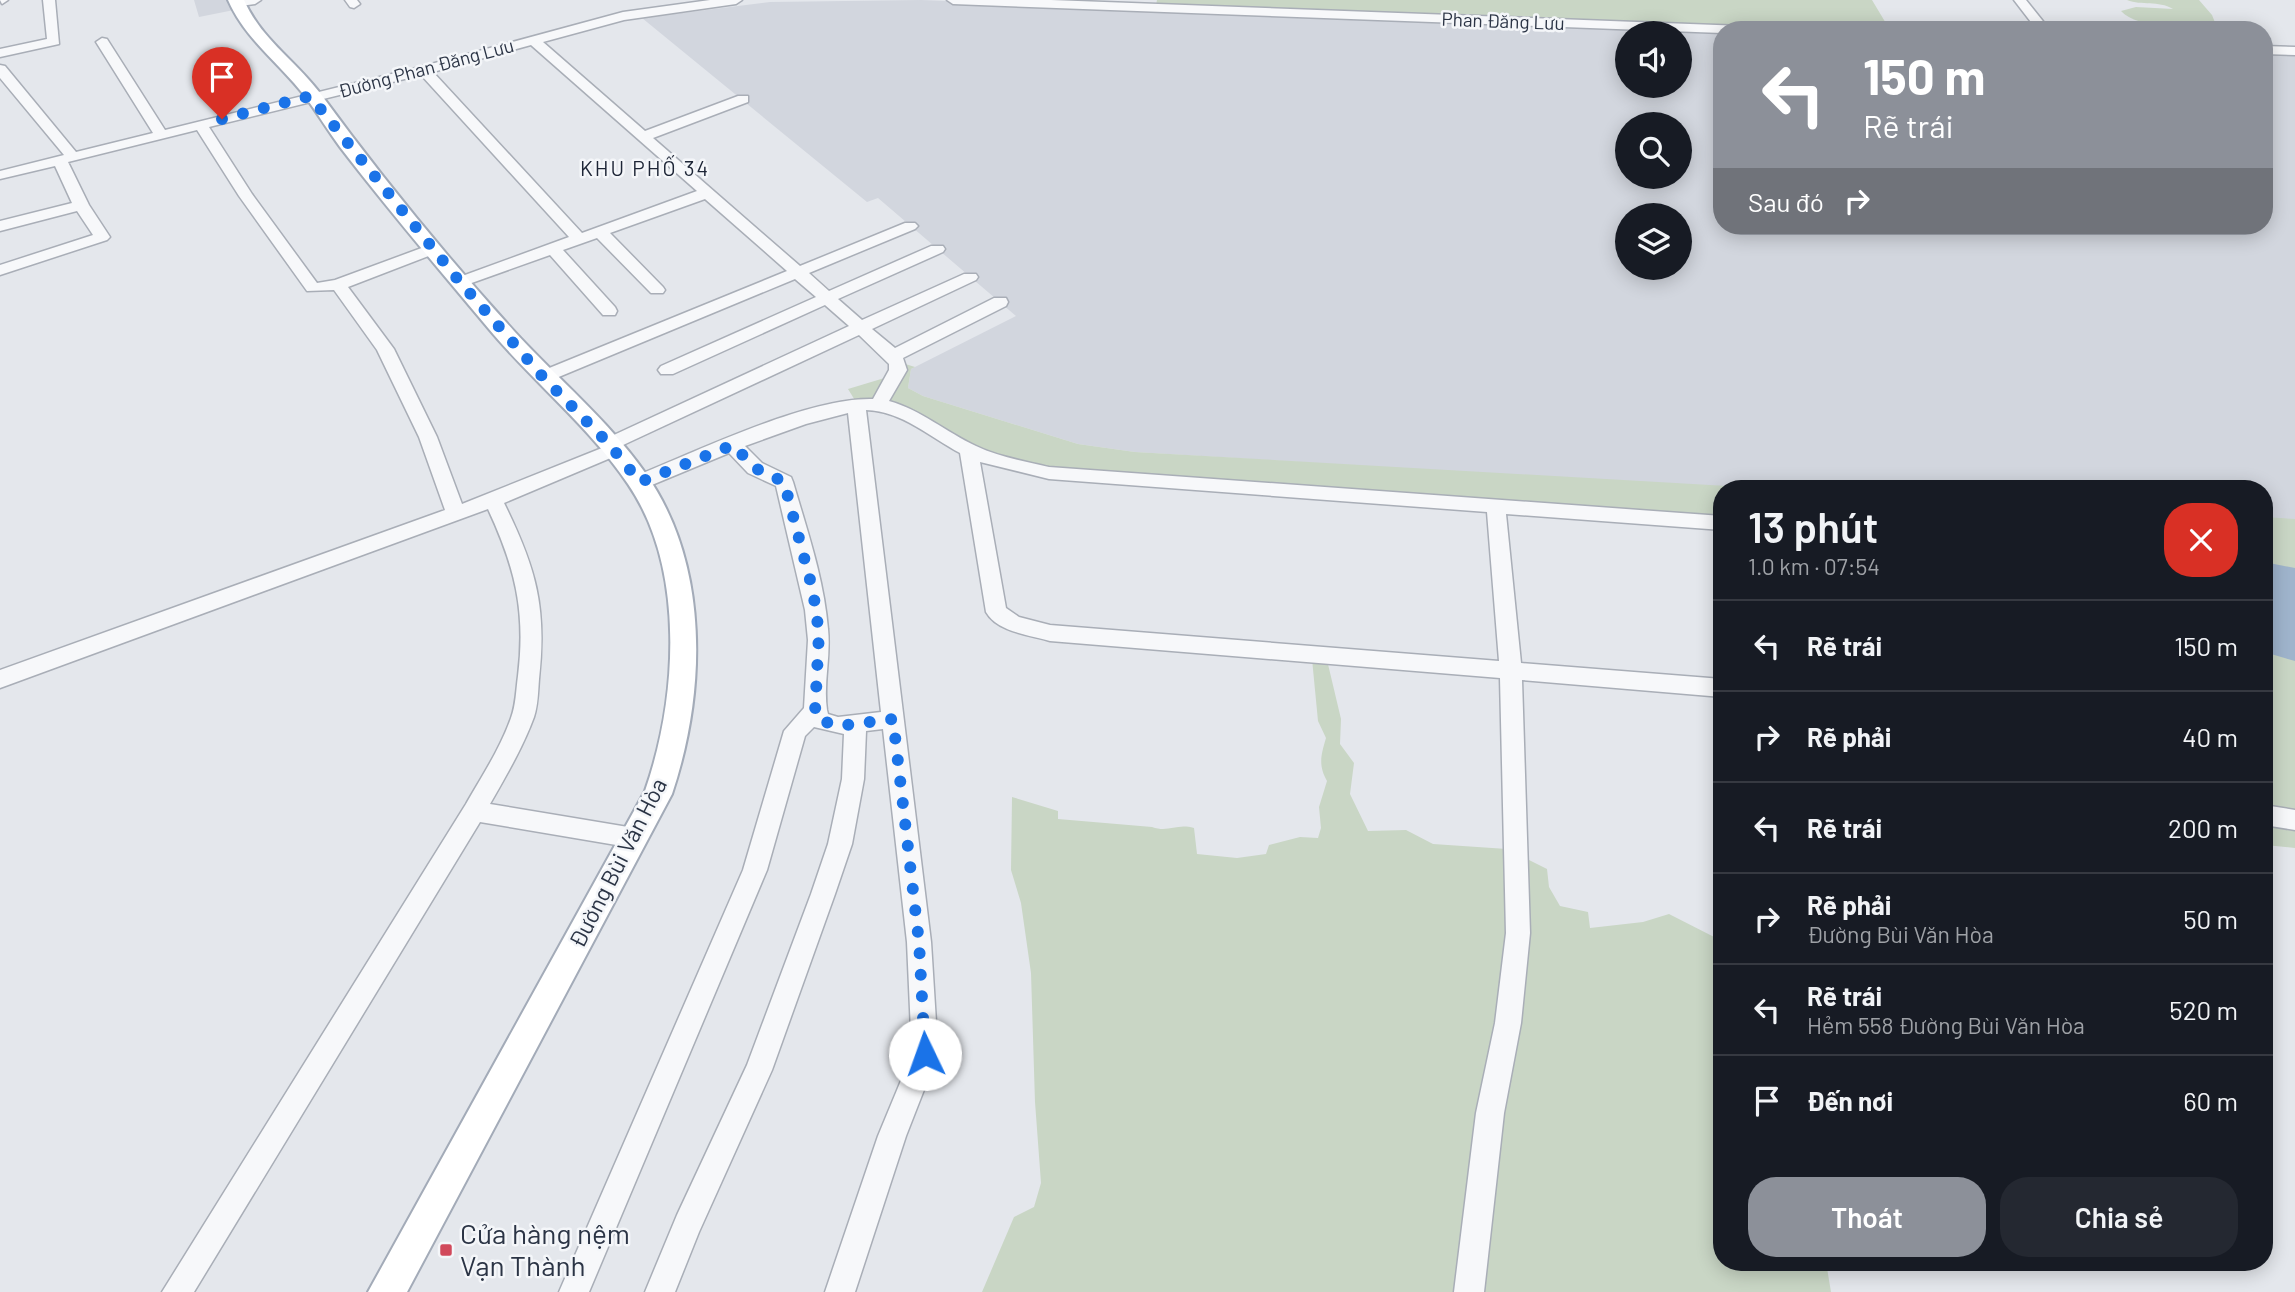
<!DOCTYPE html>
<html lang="vi">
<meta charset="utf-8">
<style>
:root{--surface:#171b24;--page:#242831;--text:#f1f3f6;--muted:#9ea1a6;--line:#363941;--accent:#8c9099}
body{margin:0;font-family:Barlow,sans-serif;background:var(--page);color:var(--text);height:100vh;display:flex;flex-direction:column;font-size:26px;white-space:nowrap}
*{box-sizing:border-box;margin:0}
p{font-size:23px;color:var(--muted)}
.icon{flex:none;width:38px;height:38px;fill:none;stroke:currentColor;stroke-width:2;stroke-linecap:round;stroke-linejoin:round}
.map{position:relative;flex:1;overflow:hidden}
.sheet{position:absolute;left:1713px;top:480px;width:560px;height:791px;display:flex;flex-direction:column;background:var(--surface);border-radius:28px;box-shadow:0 4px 18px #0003}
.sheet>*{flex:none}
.top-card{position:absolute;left:1713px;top:21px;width:560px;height:214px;border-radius:28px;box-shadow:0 4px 18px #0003;background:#8c9099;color:#fff;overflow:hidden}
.tools{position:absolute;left:1615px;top:21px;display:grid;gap:14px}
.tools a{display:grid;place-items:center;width:77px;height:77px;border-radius:50%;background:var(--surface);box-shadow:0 4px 18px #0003;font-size:35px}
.pin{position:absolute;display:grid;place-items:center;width:60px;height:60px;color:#fff;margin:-72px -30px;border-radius:50% 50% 50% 0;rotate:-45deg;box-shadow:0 0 7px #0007}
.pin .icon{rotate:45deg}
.me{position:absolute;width:77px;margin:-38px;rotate:357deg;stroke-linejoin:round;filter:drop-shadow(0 0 5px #0008)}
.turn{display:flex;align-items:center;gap:24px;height:147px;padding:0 35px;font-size:32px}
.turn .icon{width:91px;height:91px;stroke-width:2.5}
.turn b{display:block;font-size:49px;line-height:60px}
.then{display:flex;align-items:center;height:66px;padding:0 35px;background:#0003;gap:14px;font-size:26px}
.round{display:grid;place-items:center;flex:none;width:74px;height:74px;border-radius:28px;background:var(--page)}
.overview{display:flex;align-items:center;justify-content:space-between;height:119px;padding:0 35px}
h1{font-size:42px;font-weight:600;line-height:52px}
.cta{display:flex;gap:14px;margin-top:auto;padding:14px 35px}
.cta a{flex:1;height:80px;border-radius:28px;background:var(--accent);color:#fff;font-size:28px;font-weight:600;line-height:80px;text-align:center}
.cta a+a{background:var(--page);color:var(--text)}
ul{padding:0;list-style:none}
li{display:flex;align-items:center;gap:21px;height:91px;padding:0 35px;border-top:2px solid var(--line)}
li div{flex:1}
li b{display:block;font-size:26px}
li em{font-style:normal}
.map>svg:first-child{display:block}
</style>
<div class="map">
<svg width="2295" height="1292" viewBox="0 0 2295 1292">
<rect width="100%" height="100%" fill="#e4e7ec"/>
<path fill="#d2d6de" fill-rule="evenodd" d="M194,0H230L234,10L199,17Z
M921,0L1722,31V226H2264L2265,52L2295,53V520L2265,518L2264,488H1726L1135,452L1078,444L923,396L908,388L911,369L1016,316L878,198L867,202L642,18L770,2ZM1628,33H1680V86H1628ZM1628,124H1680V177H1628ZM1628,215H1680V268H1628Z"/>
<path fill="#c9d6c5" d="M1157,0H1872L1890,30H1806L1156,5Z
M2127,0H2199L2212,15L2218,30C2195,30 2137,29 2121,11L2136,7L2173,9C2158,0 2142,6 2127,0Z
M902,363L915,367L911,369L908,388L923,396L1078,444L1135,452L1762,488H1722V519L1049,469L997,457L901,407L856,402L848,389L901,373Z
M2264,517L2295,519V848L2265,845Z
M1312,659L1327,660L1341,719L1340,744L1354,763L1350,794L1368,831L1406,830L1433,844L1507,849L1547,869L1549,887L1560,906L1588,912L1590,928L1643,922L1669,914L1722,941V1262H1826L1831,1292H982L1014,1217L1034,1207L1041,1183L1035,1102L1031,973L1021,903L1011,870L1012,797L1058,811V819L1152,827C1169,833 1176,823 1194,828L1197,854L1237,858L1266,854L1269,845L1300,837L1318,838L1321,828L1319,807L1327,781C1318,765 1321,755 1326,738L1318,721Z"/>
<path fill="#9fb4cc" d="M2264,562L2295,568V661L2271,654L2265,644Z"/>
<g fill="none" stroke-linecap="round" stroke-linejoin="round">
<g stroke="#a9aeb7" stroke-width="3">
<path id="minor" d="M0,0H8L2,4Z
M43,0H55L59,44L0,57V49L47,39Z
M238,0H261L255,4L233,7V1Z
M345,0H357L360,4L354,8L350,7Z
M710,0H742L736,4L624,20L543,42L645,131L738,96H748V102L653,138L800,266L905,223H915L918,226L915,229L809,273L829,291L931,246H943L945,249L943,252L838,299L862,320L964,274H976L978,277L976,280L872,329L895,348L994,298H1006L1008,302L1006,306L903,358L907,370L889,401C921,410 946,432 976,446C999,457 1024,461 1049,467L1722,516V530L1506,514L1521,663L1722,679V697L1522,680L1530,933L1521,1023L1504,1113L1484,1292H1454L1476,1113L1495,1023L1506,933L1500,678L1050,641C1030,635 997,632 986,612L960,453C930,437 902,411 866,410L931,942L938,1054L906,1136L855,1292H825L878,1136L912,1054L907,942L883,729L866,731L864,779L852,844L835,894L772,1070L699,1232L675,1292H645L677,1215L747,1065L811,894L828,844L842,779L844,734L814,727L805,736L767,870L589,1292H559L743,870L784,731L804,708L808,640L805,610L776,486L748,473L729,453L647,487H633L631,482L633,477C696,452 808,397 873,399L889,370V364L859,335L621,446L623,450L620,454L504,503C536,568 547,607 539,679C538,692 538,705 534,717C523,747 506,776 490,804L634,828L642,831L646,838L642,845L634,848L480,822L194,1292H162L466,804C482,776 500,749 511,718C516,705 516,690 518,676C526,611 515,567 488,509L0,688V670L445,510L419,437L377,350L334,290L307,291L239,196L197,130L68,162L89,205L110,237L107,240L0,275V265L93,235L77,211L0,231V221L72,203L55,166L0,179V171L64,155L0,78V65L5,66L76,152L153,133L96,42L102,38L107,39L165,130L420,67L623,12ZM531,45L697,191L582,233L433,72ZM421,75L569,237L454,279L452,282L454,285H466L550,255L603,315H615L617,311L615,307L563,250L597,238L651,293H663L665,290L663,287L610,233L705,199L787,271L537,373L534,377L537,381H549L795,279L816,297L661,366L658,370L661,374H673L825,305L849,326L603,440L600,444L602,448L462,504L437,437L394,349L348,287L439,252L441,249L439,246H427L335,280L317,283L252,194L209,127ZM848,413L881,712L838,717L828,714L827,710C823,683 831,657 828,629C824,579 807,530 793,482L791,477L762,463L745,446L806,424ZM980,462L1049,479L1487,512L1499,661L1050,625L1019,617L1006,608Z
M947,0H1051L1743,26L1749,30H1722V33L953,4Z
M2014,0H2026L2050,30H2037Z
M2264,46L2295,47V55L2264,54Z
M2264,805L2295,810V830L2264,825Z"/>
</g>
<g stroke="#a3abb8" stroke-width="4">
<path id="major" d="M228,0H244C261,39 295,60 320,93C380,175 445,255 514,331C557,378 609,421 646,474C710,566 706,692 672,794L407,1292H368L645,791C677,699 686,569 628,484C591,429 537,385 494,335C442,273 389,211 340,147C328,131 318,114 307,99C281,64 246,41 228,0Z"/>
</g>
<use href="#minor" fill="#f7f8fa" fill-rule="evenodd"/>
<use href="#major" fill="#fff" fill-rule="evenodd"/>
</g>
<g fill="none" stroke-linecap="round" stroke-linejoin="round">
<path stroke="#1a73e8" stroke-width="12" stroke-dasharray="0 21.6" d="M222,119L310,96L460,282L543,377L609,444L640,482L733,445L755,468L784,482L813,591L819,633L815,712L819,720L838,726L893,719L919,942L925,1054"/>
</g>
<rect fill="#d1495b" stroke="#f4f6f9" stroke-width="2.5" x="439" y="1243" width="14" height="14" rx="3.5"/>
<g text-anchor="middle" stroke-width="5" stroke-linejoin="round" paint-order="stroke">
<g font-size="19" fill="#2b3445" stroke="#f4f6f9">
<text transform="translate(1503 21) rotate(2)" y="7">Phan Đăng Lưu</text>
<text transform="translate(426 68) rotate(-15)" y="7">Đường Phan Đăng Lưu</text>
</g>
<g font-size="21" letter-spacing="2" fill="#1d2536" stroke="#f4f6f9">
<text x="645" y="176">KHU PHỐ 34</text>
</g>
<g font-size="23" fill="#2b3445" stroke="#f4f6f9">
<text transform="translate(618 863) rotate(-63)" y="8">Đường Bùi Văn Hòa</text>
</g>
<g font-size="28" fill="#2b3445" stroke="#f4f6f9" text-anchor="start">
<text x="460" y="1244">Cửa hàng nệm<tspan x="460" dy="32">Vạn Thành</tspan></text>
</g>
</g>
</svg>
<div class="tools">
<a><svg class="icon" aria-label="sound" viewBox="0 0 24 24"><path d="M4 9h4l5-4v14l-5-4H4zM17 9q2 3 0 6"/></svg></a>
<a><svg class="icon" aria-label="search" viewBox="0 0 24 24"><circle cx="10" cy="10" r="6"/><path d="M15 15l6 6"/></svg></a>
<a><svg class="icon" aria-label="layers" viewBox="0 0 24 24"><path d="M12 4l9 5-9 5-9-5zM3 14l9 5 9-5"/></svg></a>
</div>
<div class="pin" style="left:222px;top:119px;background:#d93025"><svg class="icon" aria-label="arrive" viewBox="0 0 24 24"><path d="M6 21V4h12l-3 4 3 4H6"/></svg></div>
<svg class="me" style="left:925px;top:1054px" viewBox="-20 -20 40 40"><circle r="19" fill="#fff"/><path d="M0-13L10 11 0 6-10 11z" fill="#1a73e8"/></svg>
<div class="top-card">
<div class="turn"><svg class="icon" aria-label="left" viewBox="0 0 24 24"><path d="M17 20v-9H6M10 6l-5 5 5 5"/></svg><div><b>150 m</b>Rẽ trái</div></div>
<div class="then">Sau đó<svg class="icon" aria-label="right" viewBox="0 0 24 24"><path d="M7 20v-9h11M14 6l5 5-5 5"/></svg></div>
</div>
<section class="sheet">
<div class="overview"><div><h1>13 phút</h1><p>1.0 km · 07:54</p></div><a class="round" style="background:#d93025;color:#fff"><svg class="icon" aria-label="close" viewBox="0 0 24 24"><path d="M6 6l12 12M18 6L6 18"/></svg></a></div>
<ul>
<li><svg class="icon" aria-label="left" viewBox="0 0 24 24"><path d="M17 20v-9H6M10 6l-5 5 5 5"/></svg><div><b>Rẽ trái</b></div><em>150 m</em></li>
<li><svg class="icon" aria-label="right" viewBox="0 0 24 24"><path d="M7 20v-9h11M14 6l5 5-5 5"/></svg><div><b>Rẽ phải</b></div><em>40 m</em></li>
<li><svg class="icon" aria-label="left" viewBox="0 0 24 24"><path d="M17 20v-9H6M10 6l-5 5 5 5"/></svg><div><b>Rẽ trái</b></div><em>200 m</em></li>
<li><svg class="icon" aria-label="right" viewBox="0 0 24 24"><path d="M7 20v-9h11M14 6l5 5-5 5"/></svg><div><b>Rẽ phải</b><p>Đường Bùi Văn Hòa</p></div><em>50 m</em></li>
<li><svg class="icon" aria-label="left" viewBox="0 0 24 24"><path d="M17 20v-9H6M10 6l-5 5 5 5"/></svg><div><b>Rẽ trái</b><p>Hẻm 558 Đường Bùi Văn Hòa</p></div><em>520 m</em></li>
<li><svg class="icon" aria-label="arrive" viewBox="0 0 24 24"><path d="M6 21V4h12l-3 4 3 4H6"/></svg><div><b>Đến nơi</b></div><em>60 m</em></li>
</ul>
<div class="cta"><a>Thoát</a><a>Chia sẻ</a></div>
</section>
</div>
